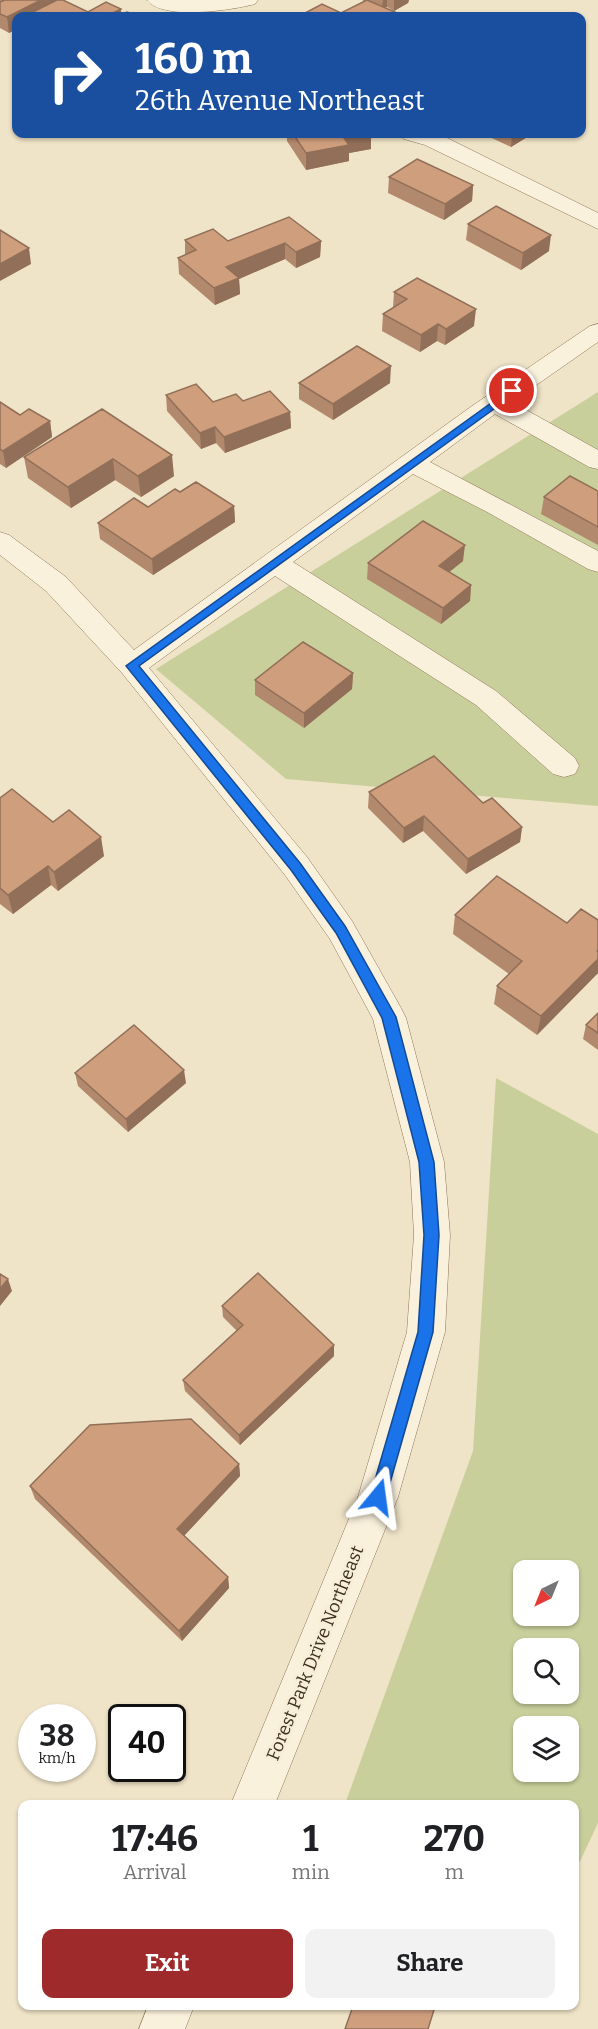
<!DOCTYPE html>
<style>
:root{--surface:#fff;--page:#f2f2f2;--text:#202124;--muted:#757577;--accent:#9e2a2b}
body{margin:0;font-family:Bitter,serif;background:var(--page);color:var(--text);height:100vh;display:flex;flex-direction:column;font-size:22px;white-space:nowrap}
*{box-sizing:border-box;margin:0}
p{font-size:20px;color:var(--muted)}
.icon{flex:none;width:33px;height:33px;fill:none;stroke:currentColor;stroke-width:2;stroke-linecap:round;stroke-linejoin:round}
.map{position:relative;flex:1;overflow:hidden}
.side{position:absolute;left:18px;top:1800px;width:561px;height:210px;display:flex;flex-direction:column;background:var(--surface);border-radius:12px;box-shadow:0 2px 4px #0004}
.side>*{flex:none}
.hud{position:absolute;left:12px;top:12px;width:574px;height:126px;border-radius:12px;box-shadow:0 2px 4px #0004;background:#1a4fa0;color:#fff;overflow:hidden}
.needle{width:39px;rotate:223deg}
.buttons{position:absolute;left:513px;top:1560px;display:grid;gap:12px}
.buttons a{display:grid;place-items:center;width:66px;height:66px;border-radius:12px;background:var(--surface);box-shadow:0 2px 4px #0004;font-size:30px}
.speed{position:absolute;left:18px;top:1704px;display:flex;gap:12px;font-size:30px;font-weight:700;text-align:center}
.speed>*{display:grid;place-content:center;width:78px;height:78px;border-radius:50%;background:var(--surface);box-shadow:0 2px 4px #0004;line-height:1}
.speed small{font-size:15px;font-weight:400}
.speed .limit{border:3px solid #111;border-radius:9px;background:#fff;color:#111}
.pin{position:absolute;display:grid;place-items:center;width:51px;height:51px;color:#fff;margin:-26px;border:3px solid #fff;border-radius:50%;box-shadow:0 2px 6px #0007}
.me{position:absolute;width:66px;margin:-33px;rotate:16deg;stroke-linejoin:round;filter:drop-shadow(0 0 4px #0008)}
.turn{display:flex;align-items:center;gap:21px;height:126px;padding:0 24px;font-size:27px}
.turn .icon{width:78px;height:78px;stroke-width:2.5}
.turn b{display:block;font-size:42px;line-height:51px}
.eta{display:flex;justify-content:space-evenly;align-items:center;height:102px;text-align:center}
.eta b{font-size:36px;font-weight:700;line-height:42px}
.button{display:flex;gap:12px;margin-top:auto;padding:12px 24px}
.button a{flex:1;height:69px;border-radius:12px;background:var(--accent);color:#fff;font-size:24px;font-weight:700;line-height:69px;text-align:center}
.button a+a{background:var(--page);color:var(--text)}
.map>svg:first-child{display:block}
</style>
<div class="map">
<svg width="598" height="2029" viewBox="0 0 598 2029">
<rect width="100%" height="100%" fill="#f0e4c8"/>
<path fill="#c9cf9b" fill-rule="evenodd" d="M598,392V806L286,779L156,669Z
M496,1078L598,1134V1823L575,1872L574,1804H345L473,1451ZM524,1570H568V1616H524ZM524,1648H568V1694H524ZM524,1726H568V1772H524Z"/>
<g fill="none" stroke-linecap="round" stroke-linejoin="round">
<g stroke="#8d765c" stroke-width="1">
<path id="minor" d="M147,0H258L255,4C233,10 162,21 147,0Z
M401,134L441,135L598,213V229L425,145L404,139Z
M598,324V342L512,402L598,450V469L589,467L495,414L430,462L598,551V572L588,569L489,513L413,474L293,562L496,691L575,758L579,766L575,774L564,777L553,774L476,705L275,576L149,668L307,857L352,921L401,1008L406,1018L444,1162L450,1235L445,1332L398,1497L275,1804H231L358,1497L407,1332L414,1235L410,1162L373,1019L330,939L285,875L122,673L46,591L0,555V532L9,535L66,577L134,650L472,406L590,326Z
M148,2006H194L185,2029H139Z"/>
</g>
<use href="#minor" fill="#faf1dc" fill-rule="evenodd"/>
</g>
<path fill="#b2896c" d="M0,0H63L88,12L121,9V15L137,16H16V29L9,33L0,28Z
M362,0H409L408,3L394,11L387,7L385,8L395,16H307V12L341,13L364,1Z
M287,134H371V149L349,153V161L306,170L287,141Z
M483,134H532L511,147Z
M389,177L473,185L472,201L444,220L388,193Z
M468,224L549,251L521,270L466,240Z
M185,240L228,241H321L320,257L296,268L285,259L239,279L240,294L215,305L179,274L178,258L185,255Z
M394,292L474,326L445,345L437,341L420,352L382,331L383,314L393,308Z
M299,383H390L333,420L299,399Z
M166,395L213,402L243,401L290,412L291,428L225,453L216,443L201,449L167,411Z
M0,402L20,415L50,421L52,437L6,468L0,464Z
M102,409L174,476L141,497L115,480L71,508L28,478L24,457Z
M598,491V545L541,514L544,497Z
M180,492L234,506L235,522L153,575L100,539L98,523L148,507Z
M463,561L449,572L471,585L470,601L441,624L367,579L368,563Z
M353,673L352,689L304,728L255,695V680Z
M369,792L483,803L522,827L520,842L466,874L423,831L403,843L368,808Z
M0,798L53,822L104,856L58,891L51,885L13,914L0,904Z
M455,915L567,923L598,920V973L537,1035L494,1004L497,986L509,974L453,934Z
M598,1013V1050L583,1039L586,1025Z
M75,1073L186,1083L128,1132L78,1086Z
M222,1306L334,1356L240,1445L185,1391L183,1380L237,1331L223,1317Z
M239,1464L240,1476L184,1536L228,1577L229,1588L182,1641L35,1499L30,1486Z"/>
<path fill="#916f58" d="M41,0H63L31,13L32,16H16V29L9,33L7,17Z
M383,0H387V7L382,9Z
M394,0H409L408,3L394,11Z
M121,9V16H107Z
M395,12V16H387Z
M365,134H371V149L349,153V161L306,170V153L344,138Z
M512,134H532L511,147Z
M473,185L472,201L444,220L445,204Z
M551,235L549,251L521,270L523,253Z
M321,241L320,257L296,268V252Z
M285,243V259L239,279L240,294L215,305L214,288L226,267Z
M29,248L31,264L0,281V264Z
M476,309L474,326L445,345L446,329Z
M438,324L437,341L420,352L421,335Z
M391,366L390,383L333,420V404Z
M290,412L291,428L225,453L224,437Z
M50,421L52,437L6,468L3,451Z
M215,427L216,443L201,449L200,433Z
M172,455L174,476L141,497L138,476Z
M113,459L115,480L71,508L68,487Z
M234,506L235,522L153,575L152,559Z
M465,545L463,561L437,582L439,566Z
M471,585L470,601L441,624L443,608Z
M353,673L352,689L304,728V713Z
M424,816L423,831L403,843L404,828Z
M522,827L520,842L466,874L468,859Z
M101,837L104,856L58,891L54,872Z
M48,866L51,885L13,914L8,895Z
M598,950V973L537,1035L541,1016Z
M184,1070L186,1083L128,1132L126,1119Z
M8,1279L12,1291L0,1306V1289Z
M334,1345V1356L240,1445L239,1435Z
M239,1464L240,1476L179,1541L177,1529Z
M228,1577L229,1588L182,1641L179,1631Z"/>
<path fill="#cf9f7d" stroke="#916f58" stroke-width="1.5" d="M5,0H41L7,17L0,14V2Z
M57,0H63L88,12L106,2L121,9L107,16H38L31,13Z
M367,0L395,12L387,16H316L307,12L322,4L341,13Z
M127,12L137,16H117Z
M293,134H365L344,138L349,145L306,153Z
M417,159L473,185L445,204L389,177Z
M496,206L551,235L523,253L468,224Z
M289,217L321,241L296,252L285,243L226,267L239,278L214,288L178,258L196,250L185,240L213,229L228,241Z
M0,230L29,248L0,264Z
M417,278L476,309L446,329L438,324L421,335L383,314L407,299L394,292Z
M357,346L391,366L333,404L299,383Z
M196,384L213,402L236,394L243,401L270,391L290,412L224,437L215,427L200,433L166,395Z
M0,402L20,415L29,409L50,421L3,451L0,449Z
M102,409L172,455L138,476L113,459L68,487L24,457Z
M570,476L598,491V527L544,497Z
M196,482L234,506L152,559L98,523L134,498L148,507L175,489L180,492Z
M423,521L465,545L439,566L471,585L443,608L368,563Z
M303,642L353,673L304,713L255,680Z
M434,756L483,803L492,798L522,827L468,859L424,816L404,828L369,792Z
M12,789L53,822L69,810L101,837L54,872L48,866L8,895L0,888V798Z
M497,876L567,923L581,909L598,920V950L597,951L598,952V959L541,1016L497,986L522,961L455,915Z
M598,1013V1033L586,1025Z
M134,1025L184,1070L126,1119L75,1073Z
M258,1273L334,1345L239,1435L183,1380L243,1325L222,1306Z
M0,1274L8,1279L0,1289Z
M191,1419L239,1464L177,1529L228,1577L179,1631L30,1486L90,1425Z
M353,2006H425L434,2010L428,2029H345Z"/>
<path fill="#1a73e8" stroke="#114b97" stroke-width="1.5" d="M512,388L517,391L516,393L139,666L300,863L345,926L396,1017L434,1162L439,1235L433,1332L386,1497L384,1503L378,1506L373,1503L370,1497L418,1332L424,1235L419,1162L382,1018L336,933L291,870L126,666Z"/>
<g text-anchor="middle" stroke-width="6" stroke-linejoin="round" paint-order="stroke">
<g font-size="18" fill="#3d2e20" stroke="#f7eed8">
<text transform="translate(315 1653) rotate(-68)" y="6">Forest Park Drive Northeast</text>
</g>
</g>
</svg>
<div class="buttons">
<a><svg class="needle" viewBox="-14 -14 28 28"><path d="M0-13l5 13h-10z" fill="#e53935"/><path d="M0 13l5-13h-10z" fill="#757577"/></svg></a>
<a><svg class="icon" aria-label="search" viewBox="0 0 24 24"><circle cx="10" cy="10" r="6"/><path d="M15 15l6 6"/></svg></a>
<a><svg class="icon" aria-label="layers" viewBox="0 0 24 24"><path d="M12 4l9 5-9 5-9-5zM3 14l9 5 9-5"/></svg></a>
</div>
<div class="speed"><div>38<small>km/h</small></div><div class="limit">40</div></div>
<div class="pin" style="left:512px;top:391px;background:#d93025"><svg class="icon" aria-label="arrive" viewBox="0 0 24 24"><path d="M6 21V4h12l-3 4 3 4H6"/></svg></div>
<svg class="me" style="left:378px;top:1497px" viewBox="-20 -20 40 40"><path d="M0-17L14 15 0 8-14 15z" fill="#1a73e8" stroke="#fff" stroke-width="4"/></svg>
<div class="hud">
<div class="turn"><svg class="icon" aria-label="right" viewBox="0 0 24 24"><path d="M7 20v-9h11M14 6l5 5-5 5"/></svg><div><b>160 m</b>26th Avenue Northeast</div></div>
</div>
<section class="side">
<div class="eta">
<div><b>17:46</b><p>Arrival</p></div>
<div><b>1</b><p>min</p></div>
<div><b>270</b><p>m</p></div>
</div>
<div class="button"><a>Exit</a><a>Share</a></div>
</section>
</div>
